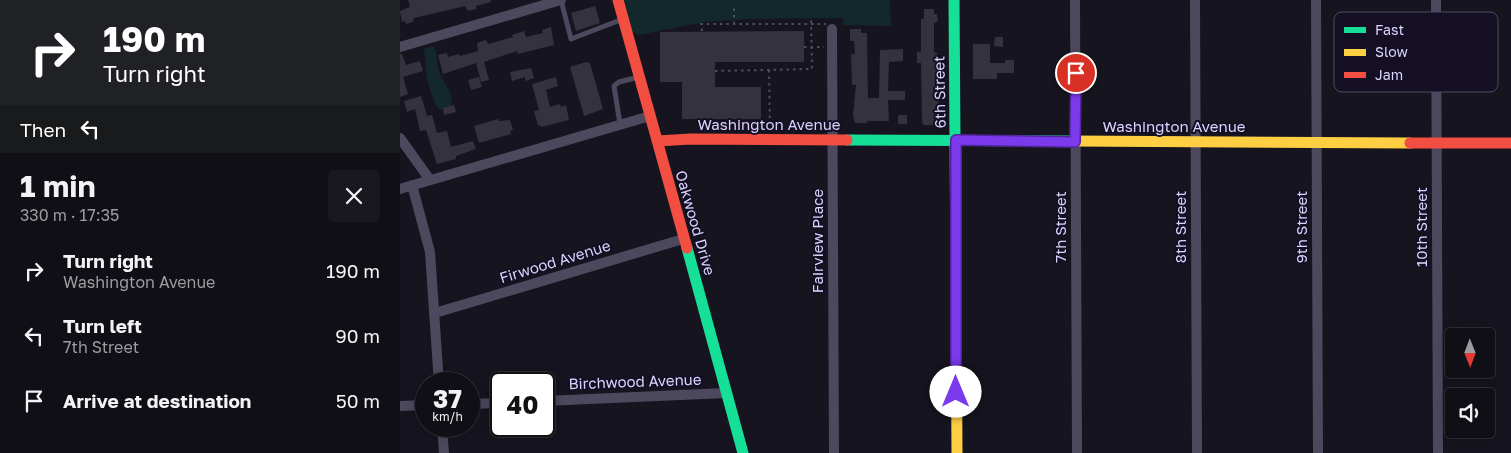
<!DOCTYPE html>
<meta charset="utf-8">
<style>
:root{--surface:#100f16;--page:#19181f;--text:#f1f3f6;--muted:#9c9ca1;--line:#302f35}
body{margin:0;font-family:"Golos Text",sans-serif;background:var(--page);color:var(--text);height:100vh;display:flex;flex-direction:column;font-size:19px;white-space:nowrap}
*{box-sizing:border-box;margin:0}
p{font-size:16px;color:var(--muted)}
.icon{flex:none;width:28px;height:28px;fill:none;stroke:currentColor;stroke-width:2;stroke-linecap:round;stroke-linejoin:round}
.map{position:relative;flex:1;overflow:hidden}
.drawer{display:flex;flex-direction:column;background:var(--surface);width:400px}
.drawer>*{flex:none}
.banner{background:#202124;color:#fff;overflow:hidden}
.needle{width:32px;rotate:179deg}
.fabs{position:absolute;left:1045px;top:328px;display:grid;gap:10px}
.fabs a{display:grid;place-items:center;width:50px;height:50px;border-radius:5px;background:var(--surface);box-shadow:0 2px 12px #0003,0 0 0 1px var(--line);font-size:25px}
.speed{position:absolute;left:15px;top:372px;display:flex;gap:10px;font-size:25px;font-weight:700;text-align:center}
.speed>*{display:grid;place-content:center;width:65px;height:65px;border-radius:50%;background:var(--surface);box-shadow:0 2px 12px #0003,0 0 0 1px var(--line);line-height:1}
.speed small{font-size:12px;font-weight:400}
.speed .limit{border:2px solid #111;border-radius:8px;background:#fff;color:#111}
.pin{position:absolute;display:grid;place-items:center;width:42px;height:42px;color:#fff;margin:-21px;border:2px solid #fff;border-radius:50%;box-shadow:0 1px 5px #0007}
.me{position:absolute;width:55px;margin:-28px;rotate:0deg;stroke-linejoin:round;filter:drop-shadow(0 0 4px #0008)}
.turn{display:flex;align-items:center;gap:18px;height:105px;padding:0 20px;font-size:22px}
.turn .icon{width:65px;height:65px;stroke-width:2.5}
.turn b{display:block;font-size:35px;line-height:42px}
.then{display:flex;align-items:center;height:48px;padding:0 20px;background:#0003;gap:10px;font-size:19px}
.round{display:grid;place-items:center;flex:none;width:52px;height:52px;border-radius:5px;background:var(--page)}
.overview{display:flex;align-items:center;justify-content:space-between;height:85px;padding:0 20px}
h1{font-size:30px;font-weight:700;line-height:38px}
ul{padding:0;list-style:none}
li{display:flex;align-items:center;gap:15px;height:65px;padding:0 20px}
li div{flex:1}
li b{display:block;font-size:19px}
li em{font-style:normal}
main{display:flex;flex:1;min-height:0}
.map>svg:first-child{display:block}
</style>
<main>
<section class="drawer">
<div class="banner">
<div class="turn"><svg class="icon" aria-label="right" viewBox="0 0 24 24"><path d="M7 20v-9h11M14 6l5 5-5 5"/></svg><div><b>190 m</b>Turn right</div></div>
<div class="then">Then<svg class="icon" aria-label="left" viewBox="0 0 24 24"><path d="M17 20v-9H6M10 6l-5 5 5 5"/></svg></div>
</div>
<div class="overview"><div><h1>1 min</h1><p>330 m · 17:35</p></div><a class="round"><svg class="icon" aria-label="close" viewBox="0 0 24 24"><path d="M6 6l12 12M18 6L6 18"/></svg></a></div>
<ul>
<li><svg class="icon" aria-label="right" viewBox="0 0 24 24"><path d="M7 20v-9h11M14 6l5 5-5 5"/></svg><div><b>Turn right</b><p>Washington Avenue</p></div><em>190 m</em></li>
<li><svg class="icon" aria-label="left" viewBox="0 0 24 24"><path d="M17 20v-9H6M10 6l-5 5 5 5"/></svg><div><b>Turn left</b><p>7th Street</p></div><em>90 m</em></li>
<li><svg class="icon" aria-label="arrive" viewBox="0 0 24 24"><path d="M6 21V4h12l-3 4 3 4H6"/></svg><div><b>Arrive at destination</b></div><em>50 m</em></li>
</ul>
</section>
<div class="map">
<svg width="1111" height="453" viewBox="0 0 1111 453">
<rect width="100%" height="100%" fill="#16141e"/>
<path fill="#13282a" d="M218,0H490L491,26L443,25V18L349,19L304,22L239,35L227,30Z
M34,46C38,54 36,63 39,71C42,83 58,95 49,109H39C28,95 25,67 24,49Z"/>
<path fill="#353240" d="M8,0H91V2L76,6V9L68,11L65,6L14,18L13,22L6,24L5,21L2,22L0,11L10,7Z
M195,6L200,23L176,31L171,13Z
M524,9H534V14H537L538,21L534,23V52L537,53L538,62L537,81H535V96H538V124L535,125H523L522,120L521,63H517V52H521V19H524Z
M151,27L154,45L118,54L117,51L84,62L89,80L81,82L76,63L43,74L38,55L47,53L48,57L59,54L60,56L78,51L77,43L86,40L88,44L113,37L112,35L124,31L126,37L143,33L142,30Z
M450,29H461V33H467L468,98H479L480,50L503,49V61L489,62L488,91H505V100H488L489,121H467V123H455L453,115L456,85H452L451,54H455L454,41H450Z
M404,31V62H315V87H361V119H282V82H260V32Z
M595,37H603V47L594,46Z
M573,44H590V63H605V60H614V73H597V79H573Z
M0,54H2L6,65L20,61L23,71L3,77L8,94L0,97Z
M186,62L190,63L203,109L184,116L170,67Z
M131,68L134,78L125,81V77L112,81L110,72Z
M79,77L82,87L71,90L68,80Z
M156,77L158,86L146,90L150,107L160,104L161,107L166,105L169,120L141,127L140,125L138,126L134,111L139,110L132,84Z
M21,96L27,116L32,115L37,133L47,131L51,147L73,141L76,149L56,156V159L37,164L26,130L20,131L15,109L7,112L4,101Z
M54,105L56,112L44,115L43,108Z
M498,115H507V124H498Z
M98,119L99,121L110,120L113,130L110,131L111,134L79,143L74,126Z"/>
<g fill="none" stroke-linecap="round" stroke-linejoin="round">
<path stroke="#47505f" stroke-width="2" stroke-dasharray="2.5 4" stroke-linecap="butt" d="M334,24V7
M302,31L301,24H426
M404,47H424
M369,70L370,130
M315,71L412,69L411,18"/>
<path stroke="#4c495f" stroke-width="5" d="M161,0L171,39L223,19
M220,124L214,86L219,82L239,77"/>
<path stroke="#4c495f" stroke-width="10" d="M675,0L677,453
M795,0L797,453
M916,0L918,453
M1036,0L1038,453
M432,29L434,453
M0,47L161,0
M0,138L30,180
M12,185L30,252L39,384
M0,189L250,116
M35,313L283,239
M144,401L327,393
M69,404L101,403
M0,406L26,405
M42,426L44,453"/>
<path stroke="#16e098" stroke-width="11" d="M554,0L556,279
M447,140L673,141
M287,248L343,453"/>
<path stroke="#ffcf43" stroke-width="11" d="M673,141L1010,143
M556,279L557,453"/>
<path stroke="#f24e42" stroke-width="11" d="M218,0L287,248
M257,141L291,139L447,140
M1010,143H1111"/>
</g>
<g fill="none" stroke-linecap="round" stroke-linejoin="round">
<g stroke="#51269a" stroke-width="12">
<path id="route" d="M556,392V140L675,142L676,73"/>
</g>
<use href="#route" stroke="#7c3aed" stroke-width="9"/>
</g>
<g text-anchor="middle" stroke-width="4" stroke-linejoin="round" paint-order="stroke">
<g font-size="15" fill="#dbd3fd" stroke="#140f23">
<text transform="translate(540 92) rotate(-91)" y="5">6th Street</text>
<text x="369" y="130">Washington Avenue</text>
<text x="774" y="132">Washington Avenue</text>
<text transform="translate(295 223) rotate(74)" y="5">Oakwood Drive</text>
<text transform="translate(661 227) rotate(-90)" y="5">7th Street</text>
<text transform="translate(781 227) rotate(-90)" y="5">8th Street</text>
<text transform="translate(902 227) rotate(-90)" y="5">9th Street</text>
<text transform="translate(1022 227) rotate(-90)" y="5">10th Street</text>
<text transform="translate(418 241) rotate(-90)" y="5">Fairview Place</text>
<text transform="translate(155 262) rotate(-17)" y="5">Firwood Avenue</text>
<text transform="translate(235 382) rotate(-2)" y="5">Birchwood Avenue</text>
</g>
</g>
<rect x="934" y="12" width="164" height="80" rx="8" fill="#140f23" stroke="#504a64" stroke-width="1"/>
<rect x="944" y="27" width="22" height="6" fill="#16e098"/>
<rect x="944" y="49" width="22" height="7" fill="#ffcf43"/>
<rect x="944" y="72" width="22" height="6" fill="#f24e42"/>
<g font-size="14" fill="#dbd3fd">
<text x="975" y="35">Fast</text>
<text x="975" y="57">Slow</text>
<text x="975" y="80">Jam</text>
</g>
</svg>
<div class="fabs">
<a><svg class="needle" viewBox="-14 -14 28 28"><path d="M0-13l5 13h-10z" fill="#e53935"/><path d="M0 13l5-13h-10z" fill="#9c9ca1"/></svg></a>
<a><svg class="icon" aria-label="sound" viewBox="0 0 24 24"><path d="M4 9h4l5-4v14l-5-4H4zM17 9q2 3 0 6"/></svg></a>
</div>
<div class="speed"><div>37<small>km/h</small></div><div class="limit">40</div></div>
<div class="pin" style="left:676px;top:73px;background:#d93025"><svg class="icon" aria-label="arrive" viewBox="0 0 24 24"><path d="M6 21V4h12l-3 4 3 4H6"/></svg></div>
<svg class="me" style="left:556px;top:392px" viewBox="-20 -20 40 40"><circle r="19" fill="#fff"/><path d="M0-13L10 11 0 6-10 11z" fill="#7c3aed"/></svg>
</div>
</main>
